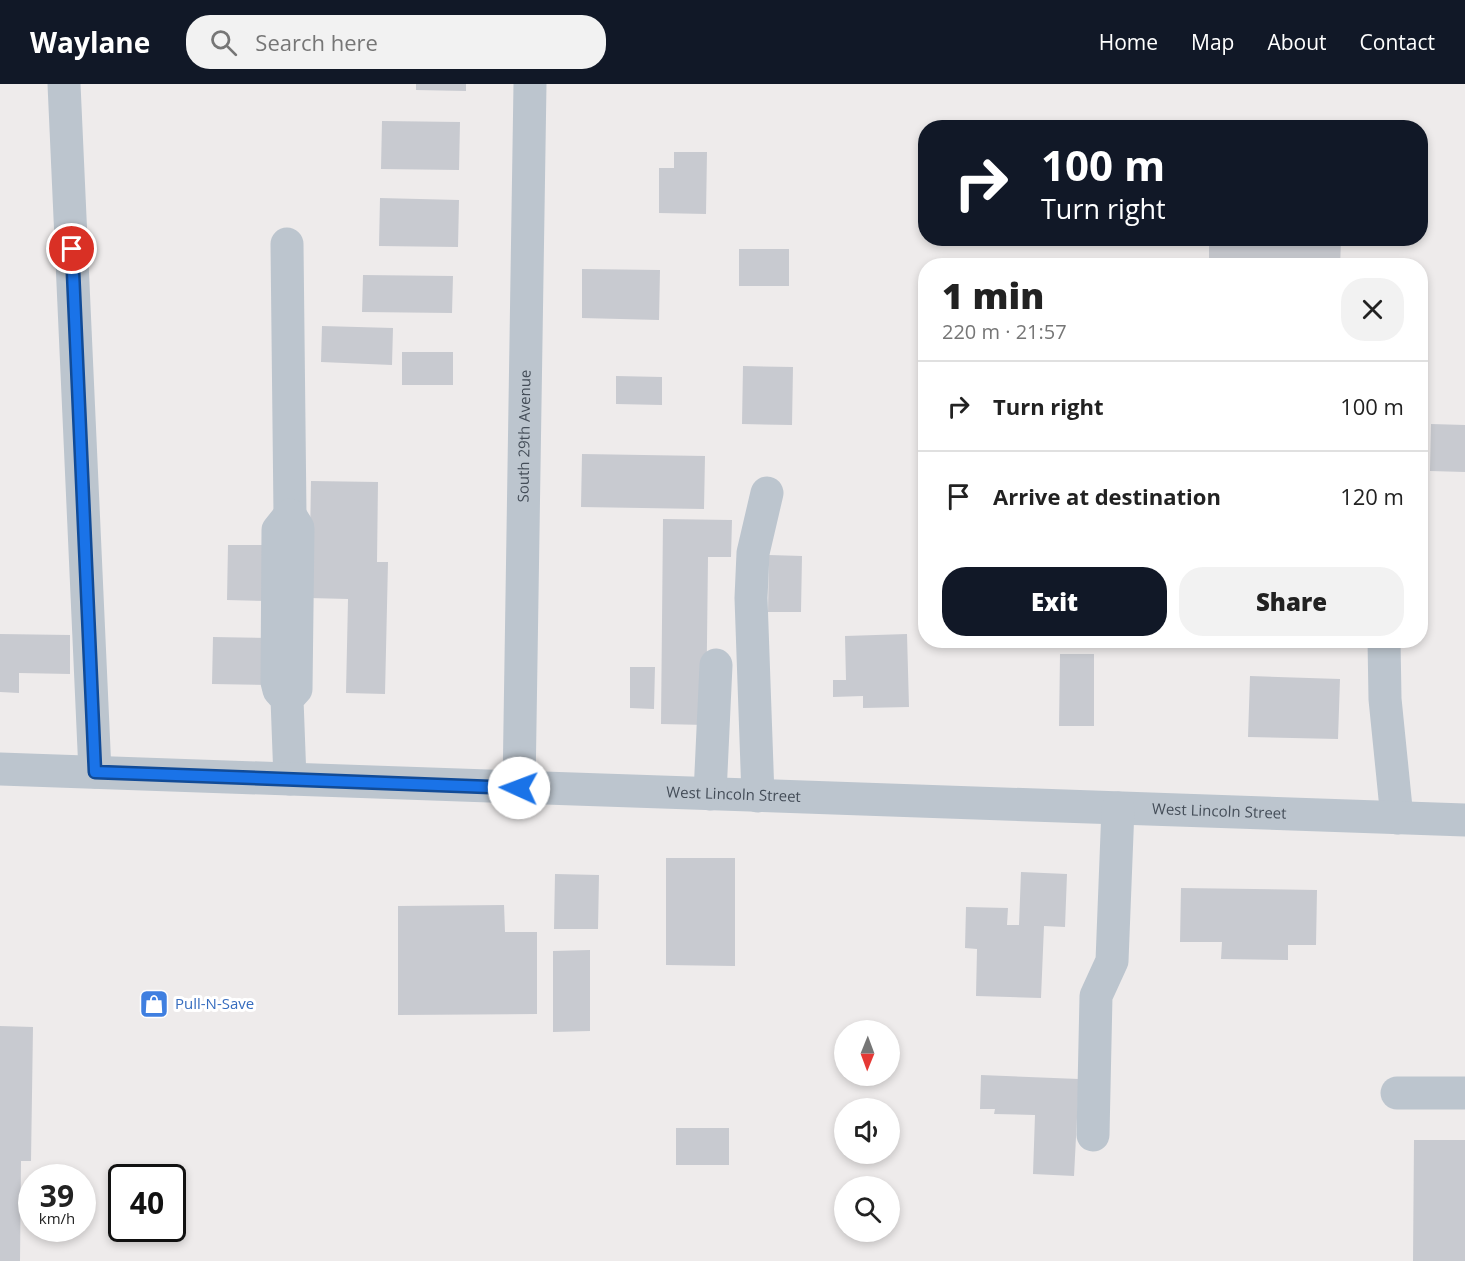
<!DOCTYPE html>
<meta charset="utf-8">
<style>
:root{--surface:#fff;--page:#f2f2f2;--text:#222;--muted:#767676;--line:#e0e0e0;--accent:#111827}
body{margin:0;font-family:"Open Sans",sans-serif;background:var(--page);color:var(--text);height:100vh;display:flex;flex-direction:column;font-size:22px;white-space:nowrap}
*{box-sizing:border-box;margin:0}
p{font-size:20px;color:var(--muted)}
.icon{flex:none;width:33px;height:33px;fill:none;stroke:currentColor;stroke-width:2;stroke-linecap:round;stroke-linejoin:round}
.map{position:relative;flex:1;overflow:hidden}
.panel{position:absolute;left:918px;top:174px;width:510px;height:390px;display:flex;flex-direction:column;background:var(--surface);border-radius:24px;box-shadow:0 3px 9px #0003}
.panel>*{flex:none}
.banner{position:absolute;left:918px;top:36px;width:510px;height:126px;border-radius:24px;box-shadow:0 3px 9px #0003;background:#111827;color:#fff;overflow:hidden}
.needle{width:39px;rotate:181deg}
.buttons{position:absolute;left:834px;top:936px;display:grid;gap:12px}
.buttons a{display:grid;place-items:center;width:66px;height:66px;border-radius:50%;background:var(--surface);box-shadow:0 3px 9px #0003;font-size:30px}
.speed{position:absolute;left:18px;top:1080px;display:flex;gap:12px;font-size:30px;font-weight:700;text-align:center}
.speed>*{display:grid;place-content:center;width:78px;height:78px;border-radius:50%;background:var(--surface);box-shadow:0 3px 9px #0003;line-height:1}
.speed small{font-size:15px;font-weight:400}
.speed .limit{border:3px solid #111;border-radius:9px;background:#fff;color:#111}
.pin{position:absolute;display:grid;place-items:center;width:51px;height:51px;color:#fff;margin:-26px;border:3px solid #fff;border-radius:50%;box-shadow:0 2px 6px #0007}
.me{position:absolute;width:66px;margin:-33px;rotate:272deg;stroke-linejoin:round;filter:drop-shadow(0 0 4px #0008)}
.turn{display:flex;align-items:center;gap:21px;height:126px;padding:0 24px;font-size:27px}
.turn .icon{width:78px;height:78px;stroke-width:2.5}
.turn b{display:block;font-size:42px;line-height:51px}
.round{display:grid;place-items:center;flex:none;width:63px;height:63px;border-radius:24px;background:var(--page)}
.headline{display:flex;align-items:center;justify-content:space-between;height:102px;padding:0 24px}
h1{font-size:36px;font-weight:800;line-height:45px}
.action{display:flex;gap:12px;margin-top:auto;padding:12px 24px}
.action a{flex:1;height:69px;border-radius:24px;background:var(--accent);color:#fff;font-size:24px;font-weight:800;line-height:69px;text-align:center}
.action a+a{background:var(--page);color:var(--text)}
ul{padding:0;list-style:none}
li{display:flex;align-items:center;gap:18px;height:90px;padding:0 24px;border-top:2px solid var(--line)}
li div{flex:1}
li b{display:block;font-size:22px}
li em{font-style:normal}
header{display:flex;align-items:center;gap:36px;box-sizing:border-box;height:84px;padding:0 30px;background:var(--accent);color:#fff}
header strong{font-size:28px}
nav{display:flex;gap:33px;margin-inline-start:auto;font-size:21px}
.search{width:420px;height:54px;background:var(--page);display:flex;align-items:center;gap:15px;box-sizing:border-box;padding:0 21px;border-radius:24px;color:var(--muted);font-size:22px}
.map>svg:first-child{display:block}
</style>
<header>
<strong>Waylane</strong>
<div class="search"><svg class="icon" aria-label="search" viewBox="0 0 24 24"><circle cx="10" cy="10" r="6"/><path d="M15 15l6 6"/></svg>Search here</div>
<nav><a>Home</a><a>Map</a><a>About</a><a>Contact</a></nav>
</header>
<div class="map">
<svg width="1465" height="1177" viewBox="0 0 1465 1177">
<rect width="100%" height="100%" fill="#eeebeb"/>
<path fill="#c8cad0" d="M416,0H466V7L416,6Z
M382,37L460,38L459,86L381,85Z
M674,68H707L706,130L659,129V84H674Z
M380,114L459,116L458,163L379,162Z
M1209,155L1341,157L1340,182H1209Z
M739,165H789V202H739Z
M582,185L660,186L659,236L582,234Z
M363,191L453,192L452,229L362,228Z
M322,242L393,244L392,281L321,278Z
M402,268H453V301H402Z
M743,282L793,283L792,341L742,340Z
M616,292L662,293V321L616,320Z
M1431,340L1465,341V388L1430,387Z
M582,370L705,372L704,425L581,423Z
M311,397L378,398L377,478H388L385,610L346,609L348,515L309,514Z
M663,435L732,436L731,473H708L706,641L661,640Z
M228,461H268L267,517L227,516Z
M769,471L802,472L801,528H768Z
M0,550L70,551V590L19,589V609L0,608Z
M907,550L909,623L863,624V612L833,613V596H846L845,552Z
M213,553L270,554L269,601L212,600Z
M1060,570H1094V642H1059Z
M630,583H655L654,625L630,624Z
M1250,592L1340,595L1338,655L1248,653Z
M666,774H735V882L666,881Z
M1021,788L1067,790L1065,843L1044,842L1041,914L976,912L977,865L965,864L966,823L1008,824L1007,841H1019Z
M555,790L599,791L598,845H554Z
M1181,804L1317,806L1316,861H1288V876L1221,875L1222,858H1180Z
M504,821L505,848H537V930L398,931V822Z
M590,866V947L553,948V867Z
M0,942L33,943L31,1077H21L20,1177H0Z
M981,991L1079,995L1074,1092L1033,1090L1035,1031L994,1030L995,1025H980Z
M676,1044H729V1081H676Z
M1414,1056H1465V1177H1413Z"/>
<g fill="none" stroke-linecap="round" stroke-linejoin="round">
<g stroke="#bcc5ce" stroke-width="33">
<path d="M64,0L95,688"/>
<path d="M287,160L290,431"/>
<path d="M1384,556L1385,615L1397,734"/>
<path d="M287,615L296,605L298,444L290,431L278,446L277,598L279,606L287,615L290,695"/>
<path id="s1" d="M0,685L1465,736"/>
<path id="s2" d="M519,704L530,0"/>
<path d="M710,710L716,581"/>
<path d="M758,712L751,514L753,469L767,409"/>
<path d="M1397,1009H1465"/>
<path d="M1093,1051L1096,912L1112,877L1118,724"/>
</g>
</g>
<g fill="none" stroke-linecap="round" stroke-linejoin="round">
<g stroke="#114b97" stroke-width="15">
<path id="route" d="M72,165L95,688L519,704"/>
</g>
<use href="#route" stroke="#1a73e8" stroke-width="10"/>
</g>
<defs>
<g id="shop-square" transform="scale(1.5)"><rect x="-9" y="-9" width="18" height="18" rx="4" fill="#3f7fe0" stroke="#fff"/><path d="M-5-2.5h2.3a2.7 3.5 0 0 1 5.4 0H5L5.5 6h-11ZM-1.5-2.5h3a1.5 2.3 0 0 0-3 0Z" fill="#fff"/></g>
</defs>
<g fill-rule="evenodd">
<use href="#shop-square" x="154" y="920"/>
</g>
<g text-anchor="middle" stroke-width="6" stroke-linejoin="round" paint-order="stroke">
<g font-size="15" fill="#444d58" stroke="#fff">
<text dy="5" stroke="none"><textPath href="#s2" startOffset="352">South 29th Avenue</textPath></text>
<text dy="5" stroke="none"><textPath href="#s1" startOffset="734">West Lincoln Street</textPath></text>
<text dy="5" stroke="none"><textPath href="#s1" startOffset="1220">West Lincoln Street</textPath></text>
</g>
<g font-size="15" fill="#366cbe" stroke="#fff" text-anchor="start">
<text x="175" y="925">Pull-N-Save</text>
</g>
</g>
</svg>
<div class="buttons">
<a><svg class="needle" viewBox="-14 -14 28 28"><path d="M0-13l5 13h-10z" fill="#e53935"/><path d="M0 13l5-13h-10z" fill="#767676"/></svg></a>
<a><svg class="icon" aria-label="sound" viewBox="0 0 24 24"><path d="M4 9h4l5-4v14l-5-4H4zM17 9q2 3 0 6"/></svg></a>
<a><svg class="icon" aria-label="search" viewBox="0 0 24 24"><circle cx="10" cy="10" r="6"/><path d="M15 15l6 6"/></svg></a>
</div>
<div class="speed"><div>39<small>km/h</small></div><div class="limit">40</div></div>
<div class="pin" style="left:72px;top:165px;background:#d93025"><svg class="icon" aria-label="arrive" viewBox="0 0 24 24"><path d="M6 21V4h12l-3 4 3 4H6"/></svg></div>
<svg class="me" style="left:519px;top:704px" viewBox="-20 -20 40 40"><circle r="19" fill="#fff"/><path d="M0-13L10 11 0 6-10 11z" fill="#1a73e8"/></svg>
<div class="banner">
<div class="turn"><svg class="icon" aria-label="right" viewBox="0 0 24 24"><path d="M7 20v-9h11M14 6l5 5-5 5"/></svg><div><b>100 m</b>Turn right</div></div>
</div>
<section class="panel">
<div class="headline"><div><h1>1 min</h1><p>220 m · 21:57</p></div><a class="round"><svg class="icon" aria-label="close" viewBox="0 0 24 24"><path d="M6 6l12 12M18 6L6 18"/></svg></a></div>
<ul>
<li><svg class="icon" aria-label="right" viewBox="0 0 24 24"><path d="M7 20v-9h11M14 6l5 5-5 5"/></svg><div><b>Turn right</b></div><em>100 m</em></li>
<li><svg class="icon" aria-label="arrive" viewBox="0 0 24 24"><path d="M6 21V4h12l-3 4 3 4H6"/></svg><div><b>Arrive at destination</b></div><em>120 m</em></li>
</ul>
<div class="action"><a>Exit</a><a>Share</a></div>
</section>
</div>
